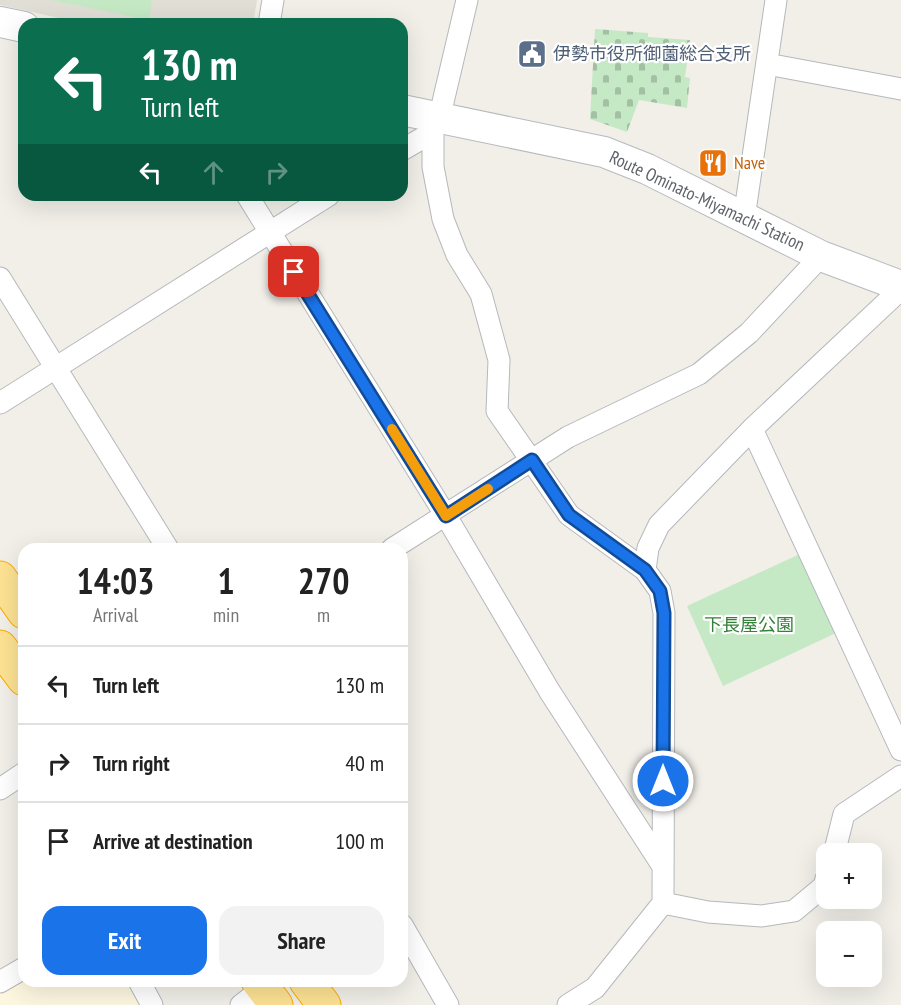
<!DOCTYPE html>
<meta charset="utf-8">
<style>
:root{--surface:#fff;--page:#f2f2f2;--text:#222;--muted:#767676;--line:#e0e0e0;--accent:#1a73e8}
body{margin:0;font-family:"PT Sans Narrow","Noto Sans JP",sans-serif;background:var(--page);color:var(--text);height:100vh;display:flex;flex-direction:column;font-size:22px;white-space:nowrap}
*{box-sizing:border-box;margin:0}
p{font-size:20px;color:var(--muted)}
.icon{flex:none;width:33px;height:33px;fill:none;stroke:currentColor;stroke-width:2;stroke-linecap:round;stroke-linejoin:round}
.map{position:relative;flex:1;overflow:hidden}
.drawer{position:absolute;left:18px;top:543px;width:390px;height:444px;display:flex;flex-direction:column;background:var(--surface);border-radius:18px;box-shadow:0 6px 24px #0002}
.drawer>*{flex:none}
.banner{position:absolute;left:18px;top:18px;width:390px;height:183px;border-radius:18px;box-shadow:0 6px 24px #0002;background:#0b6e4f;color:#fff;overflow:hidden}
.fabs{position:absolute;left:816px;top:843px;display:grid;gap:12px}
.fabs a{display:grid;place-items:center;width:66px;height:66px;border-radius:12px;background:var(--surface);box-shadow:0 6px 24px #0002;font-size:30px}
.pin{position:absolute;display:grid;place-items:center;width:51px;height:51px;color:#fff;margin:-26px;border-radius:12px;box-shadow:0 3px 9px #0006}
.me{position:absolute;width:66px;margin:-33px;rotate:0deg;stroke-linejoin:round;filter:drop-shadow(0 0 4px #0008)}
.turn{display:flex;align-items:center;gap:21px;height:126px;padding:0 24px;font-size:27px}
.turn .icon{width:78px;height:78px;stroke-width:2.5}
.turn b{display:block;font-size:42px;line-height:51px}
.lanes{display:flex;align-items:center;height:57px;padding:0 24px;background:#0003;justify-content:center;gap:30px;direction:ltr}
.lanes .off{opacity:.35}
.eta{display:flex;justify-content:space-evenly;align-items:center;height:102px;text-align:center}
.eta b{font-size:36px;font-weight:800;line-height:42px}
.button{display:flex;gap:12px;margin-top:auto;padding:12px 24px}
.button a{flex:1;height:69px;border-radius:18px;background:var(--accent);color:#fff;font-size:24px;font-weight:800;line-height:69px;text-align:center}
.button a+a{background:var(--page);color:var(--text)}
ul{padding:0;list-style:none}
li{display:flex;align-items:center;gap:18px;height:78px;padding:0 24px;border-top:2px solid var(--line)}
li div{flex:1}
li b{display:block;font-size:22px}
li em{font-style:normal}
.map>svg:first-child{display:block}
</style>
<div class="map">
<svg width="901" height="1005" viewBox="0 0 901 1005">
<defs>
<pattern id="cemetery-stones" width="16" height="16" patternUnits="userSpaceOnUse" patternTransform="scale(1.5)"><rect width="16" height="16" fill="#c5e8c5"/><path d="M2 7V4a2 2 0 0 1 4 0v3zM10 15v-3a2 2 0 0 1 4 0v3z" fill="#a3c0a4"/></pattern>
</defs>
<rect width="100%" height="100%" fill="#f1efe8"/>
<path fill="#fef7e0" d="M24,973V981H127L142,1005H0V989Z"/>
<path fill="#e1ded6" d="M0,0H257L253,24H86L0,5Z"/>
<path fill="url(#cemetery-stones)" d="M595,29L648,33V37L690,40L685,77L690,78L687,108L639,100L627,132L590,119Z"/>
<path fill="#c5e8c5" d="M51,0H152L149,20Z
M802,553L838,632L723,686L687,606Z"/>
<g fill="none" stroke-linecap="round" stroke-linejoin="round">
<g stroke="#b5b8bc" stroke-width="23">
<path id="street" d="M269,24L273,0
M767,64L901,89
M433,132V167L443,219L457,255L481,294L499,360L497,411L569,515L645,570
M402,150L433,132L439,119L467,0
M247,195L446,516L550,692L662,865
M744,218L776,0
M0,278L168,549
M0,403L329,195
M752,429L901,750
M392,549L568,437L699,374L749,333L821,256
M0,789L24,773
M834,854L844,814L901,776
M663,903L708,912L762,916L794,911L824,886L826,879
M402,925L448,1005
M139,981L152,1005
M0,982L24,968
M241,1005L263,988
M568,1005L595,988L663,903L664,613L660,591L645,570L648,548L659,525L752,429L901,289"/>
</g>
<g stroke="#b6babf" stroke-width="32">
<path id="secondary" d="M0,22L24,27
M402,110L604,152L647,169L821,256L901,286"/>
</g>
<g stroke="#f9ab00" stroke-width="35">
<path id="highway" d="M0,578L24,612
M0,647L24,679
M258,981L276,1005
M306,981L324,1005"/>
</g>
<use href="#street" stroke="#fff" stroke-width="21"/>
<use href="#secondary" stroke="#fff" stroke-width="30"/>
<use href="#highway" stroke="#fde293" stroke-width="33"/>
</g>
<g fill="none" stroke-linecap="round" stroke-linejoin="round">
<g stroke="#114b97" stroke-width="15">
<path id="route" d="M294,272L446,516L532,460L569,515L645,570L660,591L664,613L663,781"/>
</g>
<use href="#route" stroke="#1a73e8" stroke-width="10"/>
<path stroke="#f59e0b" stroke-width="10" d="M392,429L446,516L488,489"/>
</g>
<defs>
<g id="civic-square" transform="scale(1.5)"><rect x="-9" y="-9" width="18" height="18" rx="4" fill="#5c6f8a" stroke="#fff"/><path d="M-.6-6.5H3V-4.5H.6V-3L4-1V1h2V6H-6V1h2V-1L-.6-3ZM-1.2 2.5V6h2.4V2.5Z" fill="#fff"/></g>
<g id="restaurant-square" transform="scale(1.5)"><rect x="-9" y="-9" width="18" height="18" rx="4" fill="#e8710a" stroke="#fff"/><path d="M-5-6h1v4h1v-4h1v4h1v-4h1v5L-1.5 .5V6h-2V.5L-5-1ZM5-6V6H3V1.5H1.5Q1.5-4 5-6Z" fill="#fff"/></g>
</defs>
<g fill-rule="evenodd">
<use href="#civic-square" x="532" y="54"/>
<use href="#restaurant-square" x="713" y="163"/>
</g>
<g text-anchor="middle" stroke-width="4.5" stroke-linejoin="round" paint-order="stroke">
<g font-size="18" fill="#4e5e75" stroke="#fff" text-anchor="start">
<text x="553" y="60">伊勢市役所御薗総合支所</text>
</g>
<g font-size="18" fill="#c56008" stroke="#fff" text-anchor="start">
<text x="734" y="169">Nave</text>
</g>
<g font-size="18" fill="#5f6368" stroke="#fff">
<text transform="translate(707 201) rotate(25)" y="6">Route Ominato-Miyamachi Station</text>
</g>
<g font-size="18" fill="#348238" stroke="#fff">
<text x="749" y="631">下長屋公園</text>
</g>
</g>
</svg>
<div class="fabs">
<a>+</a>
<a>−</a>
</div>
<div class="pin" style="left:294px;top:272px;background:#d93025"><svg class="icon" aria-label="arrive" viewBox="0 0 24 24"><path d="M6 21V4h12l-3 4 3 4H6"/></svg></div>
<svg class="me" style="left:663px;top:781px" viewBox="-20 -20 40 40"><circle r="17" fill="#1a73e8" stroke="#fff" stroke-width="3"/><path d="M0-11L8 9 0 5-8 9z" fill="#fff"/></svg>
<div class="banner">
<div class="turn"><svg class="icon" aria-label="left" viewBox="0 0 24 24"><path d="M17 20v-9H6M10 6l-5 5 5 5"/></svg><div><b>130 m</b>Turn left</div></div>
<div class="lanes"><svg class="icon" aria-label="left" viewBox="0 0 24 24"><path d="M17 20v-9H6M10 6l-5 5 5 5"/></svg><svg class="icon off" aria-label="ahead" viewBox="0 0 24 24"><path d="M12 20V5M6 11l6-6 6 6"/></svg><svg class="icon off" aria-label="right" viewBox="0 0 24 24"><path d="M7 20v-9h11M14 6l5 5-5 5"/></svg></div>
</div>
<section class="drawer">
<div class="eta">
<div><b>14:03</b><p>Arrival</p></div>
<div><b>1</b><p>min</p></div>
<div><b>270</b><p>m</p></div>
</div>
<ul>
<li><svg class="icon" aria-label="left" viewBox="0 0 24 24"><path d="M17 20v-9H6M10 6l-5 5 5 5"/></svg><div><b>Turn left</b></div><em>130 m</em></li>
<li><svg class="icon" aria-label="right" viewBox="0 0 24 24"><path d="M7 20v-9h11M14 6l5 5-5 5"/></svg><div><b>Turn right</b></div><em>40 m</em></li>
<li><svg class="icon" aria-label="arrive" viewBox="0 0 24 24"><path d="M6 21V4h12l-3 4 3 4H6"/></svg><div><b>Arrive at destination</b></div><em>100 m</em></li>
</ul>
<div class="button"><a>Exit</a><a>Share</a></div>
</section>
</div>
